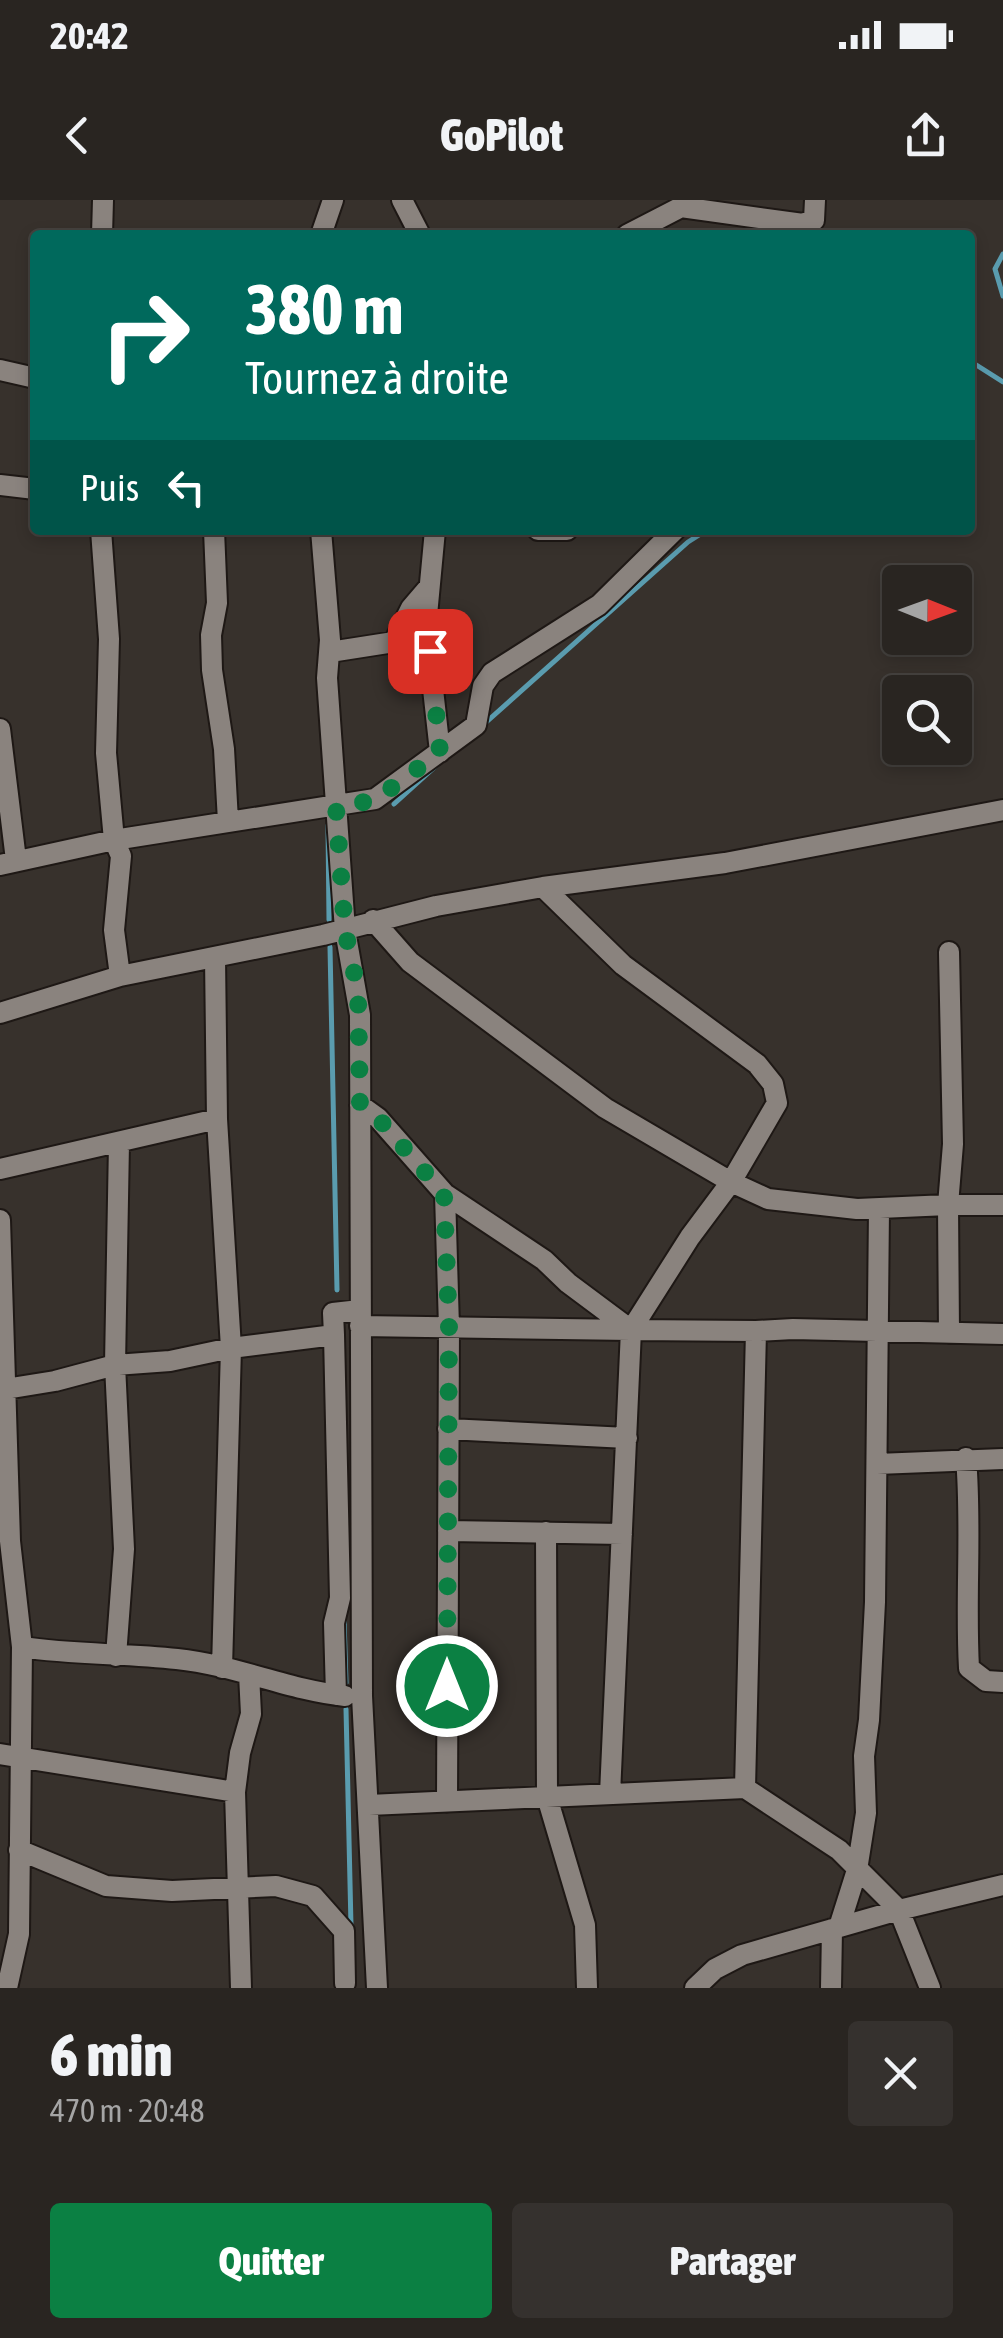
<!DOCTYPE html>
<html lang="fr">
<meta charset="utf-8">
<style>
:root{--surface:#292521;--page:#35312e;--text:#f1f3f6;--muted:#a5a5a5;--line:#45423f;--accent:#0b8043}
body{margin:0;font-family:"Asap Condensed",sans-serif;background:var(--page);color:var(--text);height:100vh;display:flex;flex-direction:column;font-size:38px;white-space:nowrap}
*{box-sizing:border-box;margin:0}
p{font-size:32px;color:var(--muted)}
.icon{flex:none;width:55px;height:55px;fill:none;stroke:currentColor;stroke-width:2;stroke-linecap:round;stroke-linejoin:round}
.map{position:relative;height:1788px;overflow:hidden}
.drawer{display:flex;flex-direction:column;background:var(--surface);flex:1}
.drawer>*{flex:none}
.banner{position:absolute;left:30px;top:30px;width:945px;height:305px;border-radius:10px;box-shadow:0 5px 15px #0003,0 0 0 2px var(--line);background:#00695c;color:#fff;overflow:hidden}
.needle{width:65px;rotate:91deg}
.controls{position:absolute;left:882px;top:365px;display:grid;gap:20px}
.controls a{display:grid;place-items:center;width:90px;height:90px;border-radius:10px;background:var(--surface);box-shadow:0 5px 15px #0003,0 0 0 2px var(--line);font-size:50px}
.pin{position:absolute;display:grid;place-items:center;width:85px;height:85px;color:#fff;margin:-42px;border-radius:20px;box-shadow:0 5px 15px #0006}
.me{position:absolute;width:110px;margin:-55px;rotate:0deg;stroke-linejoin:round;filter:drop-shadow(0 0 8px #0008)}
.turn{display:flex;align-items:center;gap:35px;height:210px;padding:0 50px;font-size:45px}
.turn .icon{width:130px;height:130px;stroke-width:2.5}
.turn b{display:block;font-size:70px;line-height:85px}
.then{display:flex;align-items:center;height:95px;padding:0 50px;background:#0003;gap:20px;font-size:38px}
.round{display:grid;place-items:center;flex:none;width:105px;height:105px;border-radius:10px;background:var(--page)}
.headline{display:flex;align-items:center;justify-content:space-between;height:170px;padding:0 50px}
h1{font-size:60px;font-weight:800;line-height:75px}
.button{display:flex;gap:20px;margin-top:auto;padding:20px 50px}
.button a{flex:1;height:115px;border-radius:10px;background:var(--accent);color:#fff;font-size:40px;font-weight:800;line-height:115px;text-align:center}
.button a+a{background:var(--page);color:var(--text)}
.status{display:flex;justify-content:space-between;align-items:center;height:70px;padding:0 50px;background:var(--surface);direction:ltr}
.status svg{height:28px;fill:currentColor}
header{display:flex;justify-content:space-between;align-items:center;height:130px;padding:0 50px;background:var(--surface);font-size:45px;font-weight:800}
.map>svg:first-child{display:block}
</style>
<div class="status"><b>20:42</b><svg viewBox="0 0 49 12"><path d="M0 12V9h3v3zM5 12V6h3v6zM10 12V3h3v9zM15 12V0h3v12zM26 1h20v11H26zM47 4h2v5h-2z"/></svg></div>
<header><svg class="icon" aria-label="back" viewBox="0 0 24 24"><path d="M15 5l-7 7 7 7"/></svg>GoPilot<svg class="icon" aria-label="share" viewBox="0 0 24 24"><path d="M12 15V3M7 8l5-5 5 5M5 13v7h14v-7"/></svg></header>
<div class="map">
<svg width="1003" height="1788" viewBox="0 0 1003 1788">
<rect width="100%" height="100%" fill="#37312c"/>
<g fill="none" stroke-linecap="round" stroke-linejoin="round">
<path stroke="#5a9caf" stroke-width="5" d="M1003,54L995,69L1003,96
M970,161L1003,182
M483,525L688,342L707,330
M394,604L437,565
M328,625L329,720
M330,747L337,1090
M344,1419L346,1483
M346,1509L351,1726"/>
<g stroke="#1e1815" stroke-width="24">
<path id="minor" d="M402,0L420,35
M102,35L103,0
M321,35L333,0
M627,35L681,7L803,24L814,20L815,0
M0,170L35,178
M0,285L35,289
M101,330L109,439L106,553L114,640L121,656L114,730L120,776
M214,330L217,403L211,435L212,470L224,549L228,621
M321,330L330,440L327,478L345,730L360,815L362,1496L377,1788
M435,330L426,426L440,552
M538,330H567
M394,442L411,408L429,387
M330,452L394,442L430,451
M0,529L16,660
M0,665L114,640L375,599L476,525L483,486L492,473L599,405L675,330
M543,687L623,765L757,864L773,884L777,903L731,982L690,1037L631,1130L610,1594
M373,720L410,762L605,908L731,982L768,999L857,1009L948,1005L953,944L949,752
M215,757L217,919L231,1148L222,1468
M0,813L120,776L323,735L436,706L543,687L725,663L1003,610
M360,905L378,918L445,994L544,1060L568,1083L631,1130L756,1131L745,1588L839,1650L899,1710L930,1788
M0,969L217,919
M445,994L449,1127L447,1602
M0,1020L10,1341L22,1447L19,1734L7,1788
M360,1126L631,1130
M756,1131L793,1129L1003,1134
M949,1133L948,1005H1003
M334,1135L340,1398L334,1423L336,1495
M0,1190L55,1181L115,1165L170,1161L231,1148L334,1135L333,1113L360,1110
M448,1229L627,1238
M966,1258C972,1328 965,1398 969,1468L986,1481L1003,1482
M877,1264L1003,1259
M448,1331L622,1334
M546,1332L547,1597L585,1725L587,1788
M22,1447C74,1455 126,1453 177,1459C235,1465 288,1490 345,1496
M116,1456L124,1349L115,1165L119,943
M0,1554L235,1592
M369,1605L745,1588
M19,1650L106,1686L172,1691L276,1686L313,1696L344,1731L345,1783
M839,1727L857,1670L866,1613L864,1556L869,1520L875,1402L879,1009
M241,1788L235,1592L240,1553L251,1514L249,1474
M695,1788L715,1769L742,1755L899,1710L1003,1685
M831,1788L832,1729"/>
</g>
<use href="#minor" stroke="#8a837e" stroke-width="20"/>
</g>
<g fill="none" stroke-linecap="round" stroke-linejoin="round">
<path stroke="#0b8043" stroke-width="18" stroke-dasharray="0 32.4" d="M430,451L440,552L375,600L336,607L345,730L358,791L360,905L378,918L444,994L449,1127L447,1486"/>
</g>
</svg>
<div class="controls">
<a><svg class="needle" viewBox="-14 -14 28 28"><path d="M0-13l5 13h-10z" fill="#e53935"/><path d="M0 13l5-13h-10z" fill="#a5a5a5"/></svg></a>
<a><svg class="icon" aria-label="search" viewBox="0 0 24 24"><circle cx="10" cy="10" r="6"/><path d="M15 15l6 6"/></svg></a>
</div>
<div class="pin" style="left:430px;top:451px;background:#d93025"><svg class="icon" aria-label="arrive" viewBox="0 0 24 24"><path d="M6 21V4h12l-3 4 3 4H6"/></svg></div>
<svg class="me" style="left:447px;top:1486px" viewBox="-20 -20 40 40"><circle r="17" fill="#0b8043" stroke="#fff" stroke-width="3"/><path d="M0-11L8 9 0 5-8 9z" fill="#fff"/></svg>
<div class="banner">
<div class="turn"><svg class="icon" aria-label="right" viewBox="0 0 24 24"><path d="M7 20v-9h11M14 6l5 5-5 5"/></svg><div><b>380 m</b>Tournez à droite</div></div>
<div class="then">Puis<svg class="icon" aria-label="left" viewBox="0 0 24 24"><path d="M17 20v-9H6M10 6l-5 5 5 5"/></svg></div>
</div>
</div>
<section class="drawer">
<div class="headline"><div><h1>6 min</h1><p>470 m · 20:48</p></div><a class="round"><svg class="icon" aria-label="close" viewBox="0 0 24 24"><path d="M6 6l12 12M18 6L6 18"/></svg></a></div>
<div class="button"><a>Quitter</a><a>Partager</a></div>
</section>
